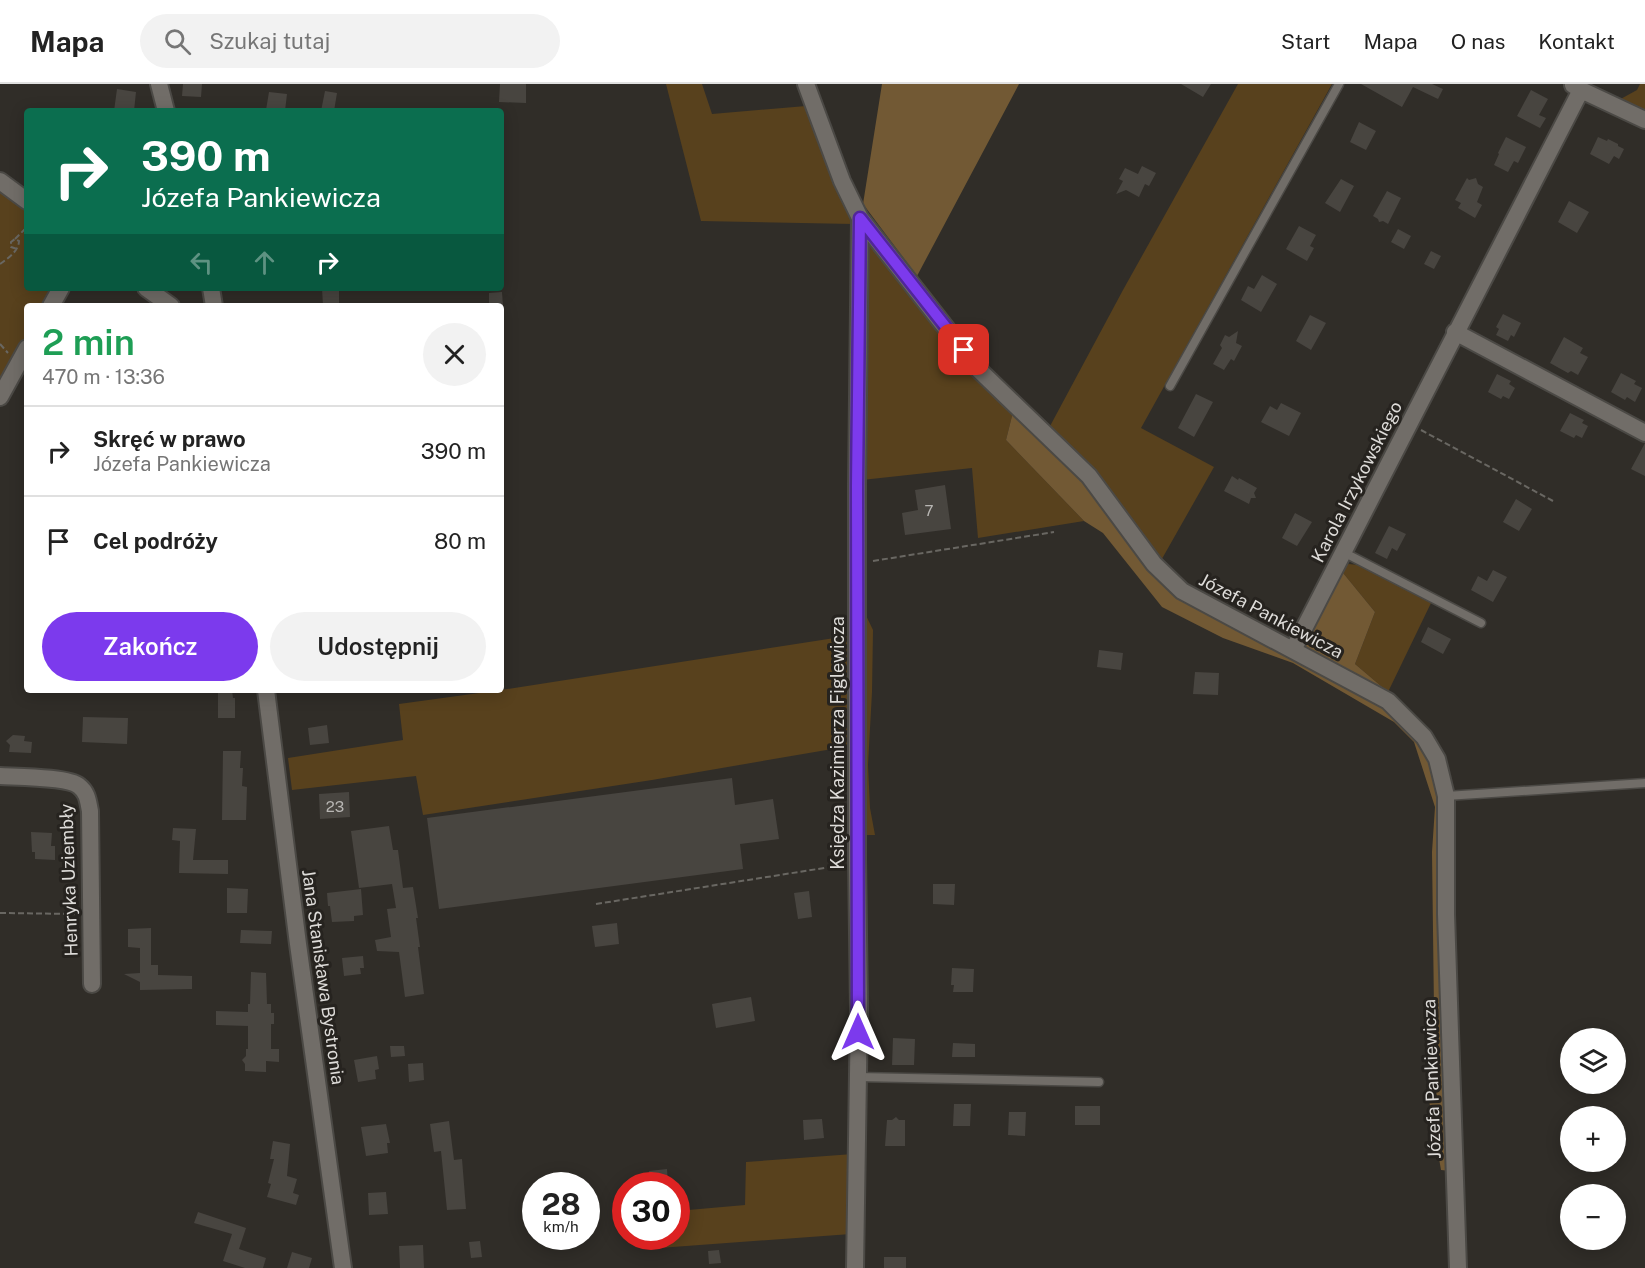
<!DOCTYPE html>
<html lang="pl">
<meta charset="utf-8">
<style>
:root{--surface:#fff;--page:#f2f2f2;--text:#222;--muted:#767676;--line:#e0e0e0;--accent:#7c3aed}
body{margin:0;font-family:"Public Sans",sans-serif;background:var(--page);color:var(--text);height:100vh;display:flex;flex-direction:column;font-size:22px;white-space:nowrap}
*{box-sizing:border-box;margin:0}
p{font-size:20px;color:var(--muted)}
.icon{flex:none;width:33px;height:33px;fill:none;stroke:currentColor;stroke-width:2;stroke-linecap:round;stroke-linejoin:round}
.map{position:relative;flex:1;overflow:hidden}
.side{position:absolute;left:24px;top:219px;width:480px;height:390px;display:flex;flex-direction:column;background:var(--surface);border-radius:6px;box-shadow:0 3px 15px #0003}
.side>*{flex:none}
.guide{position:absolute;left:24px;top:24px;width:480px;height:183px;border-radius:6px;box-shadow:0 3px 15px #0003;background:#0b6e4f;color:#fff;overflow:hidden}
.tools{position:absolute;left:1560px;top:944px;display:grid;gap:12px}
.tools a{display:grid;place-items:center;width:66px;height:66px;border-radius:50%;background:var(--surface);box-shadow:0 3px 15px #0003;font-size:30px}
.speed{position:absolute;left:522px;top:1088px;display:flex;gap:12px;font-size:30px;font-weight:700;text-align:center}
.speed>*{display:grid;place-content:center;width:78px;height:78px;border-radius:50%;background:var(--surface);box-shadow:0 3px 15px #0003;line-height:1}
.speed small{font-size:15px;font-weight:400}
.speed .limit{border:9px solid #d22;background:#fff;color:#111}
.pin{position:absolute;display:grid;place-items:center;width:51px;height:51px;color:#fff;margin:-26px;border-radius:12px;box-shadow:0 3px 9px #0006}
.me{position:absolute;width:66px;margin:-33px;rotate:0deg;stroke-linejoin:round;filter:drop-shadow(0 0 4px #0008)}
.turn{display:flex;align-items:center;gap:21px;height:126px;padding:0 18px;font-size:27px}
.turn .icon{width:78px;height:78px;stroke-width:2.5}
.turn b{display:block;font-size:42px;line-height:51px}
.lanes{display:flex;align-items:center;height:57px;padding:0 18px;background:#0003;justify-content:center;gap:30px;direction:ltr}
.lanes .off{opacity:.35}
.round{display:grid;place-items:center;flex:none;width:63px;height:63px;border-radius:32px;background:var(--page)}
.headline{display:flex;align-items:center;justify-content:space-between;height:102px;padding:0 18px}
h1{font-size:36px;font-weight:600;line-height:45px;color:#1e9e55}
.primary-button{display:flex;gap:12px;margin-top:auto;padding:12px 18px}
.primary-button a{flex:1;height:69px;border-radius:36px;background:var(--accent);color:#fff;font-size:24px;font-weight:600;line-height:69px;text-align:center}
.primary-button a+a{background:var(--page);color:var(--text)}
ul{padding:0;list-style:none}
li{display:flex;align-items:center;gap:18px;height:90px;padding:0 18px;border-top:2px solid var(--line)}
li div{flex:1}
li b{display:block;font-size:22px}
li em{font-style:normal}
header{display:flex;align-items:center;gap:36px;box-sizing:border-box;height:84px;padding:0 30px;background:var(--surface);border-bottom:2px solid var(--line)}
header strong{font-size:28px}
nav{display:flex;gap:33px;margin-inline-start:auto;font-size:21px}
.search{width:420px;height:54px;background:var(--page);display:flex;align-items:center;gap:15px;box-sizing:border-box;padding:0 21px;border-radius:33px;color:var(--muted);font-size:22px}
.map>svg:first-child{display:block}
</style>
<header>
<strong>Mapa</strong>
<div class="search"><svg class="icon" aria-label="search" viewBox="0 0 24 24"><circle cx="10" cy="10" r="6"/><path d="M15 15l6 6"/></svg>Szukaj tutaj</div>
<nav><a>Start</a><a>Mapa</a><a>O nas</a><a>Kontakt</a></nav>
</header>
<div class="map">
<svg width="1645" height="1184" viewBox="0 0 1645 1184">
<rect width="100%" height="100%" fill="#302d28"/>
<path fill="#58411d" d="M666,0H702L712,30L806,22L854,140L701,137Z
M1238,0H1332L1141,344L1214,383L1159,480L1049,344L1123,206Z
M1640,0H1645V30L1617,17L1637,6Z
M0,106L27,126V204H53L43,222H27V252L0,299Z
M863,148L1014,324L1006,356L1084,437L978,454L972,384L862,396Z
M1349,480L1358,481L1431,519L1388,608L1355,580L1375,528L1339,484L1343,481Z
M860,519L873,546L872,608L868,681L870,724L875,751H861Z
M854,551L850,662L652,696L423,731L416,692L292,706L288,674L403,656L399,620L501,606Z
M853,1070L851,1150L659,1164L657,1152H676L677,1127L745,1121L746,1078Z"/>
<path fill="#725934" d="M882,0H1019L917,192L863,120Z
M1014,324L1086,397L1173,507L1385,619L1422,657L1436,682L1442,722L1451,1087L1441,1086L1429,1016L1434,926L1432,768L1435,723L1414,658L1394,638L1293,579L1223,554L1162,523L1103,449L1084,437L1006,356Z
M1339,484L1375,528L1355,580L1388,608L1298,565Z"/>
<path fill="#484540" d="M183,0H202L201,13L182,12Z
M500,0H526V19L499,18Z
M1181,0H1211L1203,13Z
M1361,0H1432L1443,5L1438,15L1413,3L1402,23Z
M117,5L136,8L134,27H114Z
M1531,6L1548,15L1539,31L1546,34L1540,44L1517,32Z
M325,7L337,9L334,27H321Z
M269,8L287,10L285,27L266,26Z
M1359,38L1376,47L1366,66L1350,58Z
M1506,53L1526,63L1518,79L1514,77L1508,88L1494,81L1499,70L1498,69Z
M1598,53L1607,57L1608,55L1618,60V62L1624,65L1619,75L1614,72L1609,80L1590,70Z
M1142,82L1156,89L1149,102L1145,100L1139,113L1126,106L1116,110L1123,97L1119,95L1125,84L1138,90Z
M1467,94L1469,96L1476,94L1478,100L1483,103L1477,118L1482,121L1475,134L1458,124L1461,119L1455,116Z
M1341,95L1354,102L1340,128L1325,119Z
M1387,107L1401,114L1388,140L1383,137L1379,138L1378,135L1373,132Z
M1569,117L1589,128L1577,149L1558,138Z
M1299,142L1316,151L1310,162L1314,164L1307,177L1286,165Z
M1398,145L1411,152L1404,165L1391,158Z
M1431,167L1441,172L1434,185L1424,180Z
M1262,191L1277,200L1261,228L1241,216L1248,202L1254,205Z
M322,204H339V222H323Z
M502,208L503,222H489V209Z
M1503,230L1521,239L1514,253L1511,251L1508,257L1496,251L1499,245L1496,243Z
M1310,231L1326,239L1311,266L1296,257Z
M1238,247L1236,259L1242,262L1234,277L1231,275L1224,286L1213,280L1222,264L1220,261L1225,251L1229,253Z
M1564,253L1583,264L1580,269L1588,273L1578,291L1571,287L1568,289L1550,279Z
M1621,289L1636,297L1634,300L1642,304L1635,318L1627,313L1625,316L1611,308Z
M1497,290L1511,297L1509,300L1515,304L1509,315L1503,312L1501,315L1488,308Z
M1196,310L1213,318L1194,353L1178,344Z
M1281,319L1301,329L1289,352L1261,338L1270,322L1277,326Z
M1570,329L1584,336L1582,339L1588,342L1582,354L1576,351L1574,354L1560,347Z
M1645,359V392L1631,385Z
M1232,392L1238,396L1239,394L1257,404L1254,409L1256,414H1251L1249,420L1224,407Z
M945,401L951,445L905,451L902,429L918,426L915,406Z
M1516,415L1532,425L1519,447L1503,438Z
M1295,429L1312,438L1297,462L1282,454Z
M1389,442L1406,450L1397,467L1392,464L1387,475L1375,469Z
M1493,486L1507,493L1493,518L1471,506L1478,492L1487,497Z
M1428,543L1451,555L1443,570L1421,558Z
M1099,566L1123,569L1121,586L1097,583Z
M1195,588L1219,589L1218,611L1193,610Z
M218,606H232L233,614H235V634H218Z
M83,633L128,634L127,660L82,658Z
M327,641L329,659L310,661L308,644Z
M13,651L25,652L24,657L32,658L31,669L9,668L10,661L6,657Z
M223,667H241L240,684H243L242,702L247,703L246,736H222Z
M732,694L735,721L773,715L779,755L740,760L743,785L439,825L427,734Z
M349,708L350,733L320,735L319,710Z
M389,742L393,766H398L403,804L413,803L418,834H416L420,863H418L424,910L405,913L399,868L377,867L375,856L391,853L387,825L396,824L392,800L359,804L351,747Z
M173,744L196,745L193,776H228V790L179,789L180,757L172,756Z
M31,748L52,749L51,762H55V776L35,775V768H32Z
M933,800H955L954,821L933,820Z
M227,804L248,805L247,829H227Z
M361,805L363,831L354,832V837L332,838L330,822H328L327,809Z
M809,807L812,833L798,835L794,809Z
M617,839L619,860L595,863L592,842Z
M151,844V881H158V891L192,892V905L140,906V898L124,890L140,889V864L128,863V845Z
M241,846L272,847L271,860L240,859Z
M363,872L364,884H360L361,890L344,892L342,874Z
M952,884L974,885L973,908H953L954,901H951Z
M251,888L266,889L267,920H271V929H274V940H271V965H279V978L266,977V988L245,987V980L242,976L246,972V965H248V942L216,941V927L248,928V920H250Z
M751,913L755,937L716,944L712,920Z
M893,954L915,955L914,981H892Z
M953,959L975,960V973H952Z
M390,962H404L405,972L391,973Z
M377,972L379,985L375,986L376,995L358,998L354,976Z
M423,979L424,996L409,998L408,980Z
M954,1020H971L970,1042H953Z
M1075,1022H1100V1041H1075Z
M1009,1028H1026L1025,1052L1008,1051Z
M896,1033L899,1036H905V1062H885L887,1036H892Z
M822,1035L824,1054L804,1056L803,1036Z
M449,1037L454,1076L462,1075L466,1125L447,1126L441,1067L434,1068L430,1040Z
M386,1040L390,1059H387L388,1069L366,1072L361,1043Z
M273,1057L290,1060L287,1092L297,1095L293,1109L299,1111L296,1121L267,1113L271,1100L268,1099L274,1075H270Z
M667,1085L668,1101H650L649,1087Z
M386,1108L388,1130L369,1131L368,1109Z
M198,1128L246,1144L239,1165L266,1174L263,1184H245L223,1177L232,1150L194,1139Z
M480,1157L482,1173L471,1174L469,1158Z
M423,1161L424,1184H400L399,1162Z
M719,1166L721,1179L709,1180L708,1167Z
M292,1168L312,1174L309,1184H287Z
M884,1173H906V1184H884Z"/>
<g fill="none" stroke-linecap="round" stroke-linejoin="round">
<g stroke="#4b4945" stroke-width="11">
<path id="service" d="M1170,302L1339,0
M1343,468L1481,539
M1446,712L1645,699
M858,993L1099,998"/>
</g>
<g stroke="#4b4945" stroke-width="20">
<path id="minor" d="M806,0L842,97L860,134L978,285L1089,392L1154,480L1182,507L1388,617L1424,653L1437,675L1446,712V830L1458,1184
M1573,1L1581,6L1645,36
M0,97L27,117
M146,204L171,222
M51,222L61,204
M1455,248L1645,349
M0,313L27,264
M1293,566C1388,379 1486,193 1581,6
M0,692C16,693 69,693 79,702C88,709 88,718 90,727L92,900
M855,1184L859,925L857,774V401L860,134"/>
</g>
<g stroke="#4b4945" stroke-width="20">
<path id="tertiary" d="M159,0L166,27
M211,204L214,222
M266,606L298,860L343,1184"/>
</g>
<path stroke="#696762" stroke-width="2" stroke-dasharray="6 3" stroke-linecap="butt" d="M15,155L27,143
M0,180C7,175 19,167 19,157L15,155L11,158V163L17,165
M0,260L8,269
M1421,346L1553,417
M873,477L1054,448
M596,820L843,781
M0,829L76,830"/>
<use href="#service" stroke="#716d68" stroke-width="8"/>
<use href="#minor" stroke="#716d68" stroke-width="16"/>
<use href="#tertiary" stroke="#716d68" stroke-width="16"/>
</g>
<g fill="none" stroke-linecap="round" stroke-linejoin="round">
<g stroke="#51269a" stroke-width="15">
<path id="route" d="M858,948L857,401L860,134L964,266"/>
</g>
<use href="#route" stroke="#7c3aed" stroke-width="10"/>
</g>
<g text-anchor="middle" stroke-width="6" stroke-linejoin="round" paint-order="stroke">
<g font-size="15" fill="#b8b6b3">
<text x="929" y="432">7</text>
<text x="335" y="728">23</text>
</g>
<g font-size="18" fill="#dedcd9" stroke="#26231f">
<text transform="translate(1357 398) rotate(-63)" y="6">Karola Irzykowskiego</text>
<text transform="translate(1271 532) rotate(28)" y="6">Józefa Pankiewicza</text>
<text transform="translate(838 659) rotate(-90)" y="6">Księdza Kazimierza Figlewicza</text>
<text transform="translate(69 796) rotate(-92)" y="6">Henryka Uziembły</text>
<text transform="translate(323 893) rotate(82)" y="6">Jana Stanisława Bystronia</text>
<text transform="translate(1432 995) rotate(-92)" y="6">Józefa Pankiewicza</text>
</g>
</g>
</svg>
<div class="tools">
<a><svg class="icon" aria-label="layers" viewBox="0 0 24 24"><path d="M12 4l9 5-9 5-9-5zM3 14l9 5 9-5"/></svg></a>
<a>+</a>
<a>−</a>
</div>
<div class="speed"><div>28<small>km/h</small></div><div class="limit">30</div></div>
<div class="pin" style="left:964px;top:266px;background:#d93025"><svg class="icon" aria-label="arrive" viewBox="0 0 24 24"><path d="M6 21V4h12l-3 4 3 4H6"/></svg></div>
<svg class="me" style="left:858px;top:948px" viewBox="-20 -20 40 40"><path d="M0-17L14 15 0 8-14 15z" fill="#7c3aed" stroke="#fff" stroke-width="4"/></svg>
<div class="guide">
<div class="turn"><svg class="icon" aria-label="right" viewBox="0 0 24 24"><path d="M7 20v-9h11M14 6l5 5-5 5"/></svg><div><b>390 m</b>Józefa Pankiewicza</div></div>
<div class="lanes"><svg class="icon off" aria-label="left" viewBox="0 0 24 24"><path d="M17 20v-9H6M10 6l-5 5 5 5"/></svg><svg class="icon off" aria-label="ahead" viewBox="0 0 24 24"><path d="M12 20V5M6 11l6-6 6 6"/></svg><svg class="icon" aria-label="right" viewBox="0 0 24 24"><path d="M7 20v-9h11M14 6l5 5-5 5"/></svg></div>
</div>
<section class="side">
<div class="headline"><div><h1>2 min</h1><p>470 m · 13:36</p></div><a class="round"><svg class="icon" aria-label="close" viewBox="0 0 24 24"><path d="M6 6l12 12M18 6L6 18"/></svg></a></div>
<ul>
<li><svg class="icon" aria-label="right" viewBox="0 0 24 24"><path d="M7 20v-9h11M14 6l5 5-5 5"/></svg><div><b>Skręć w prawo</b><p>Józefa Pankiewicza</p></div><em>390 m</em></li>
<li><svg class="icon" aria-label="arrive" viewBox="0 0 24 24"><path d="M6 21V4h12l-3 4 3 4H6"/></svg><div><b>Cel podróży</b></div><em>80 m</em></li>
</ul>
<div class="primary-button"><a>Zakończ</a><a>Udostępnij</a></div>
</section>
</div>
